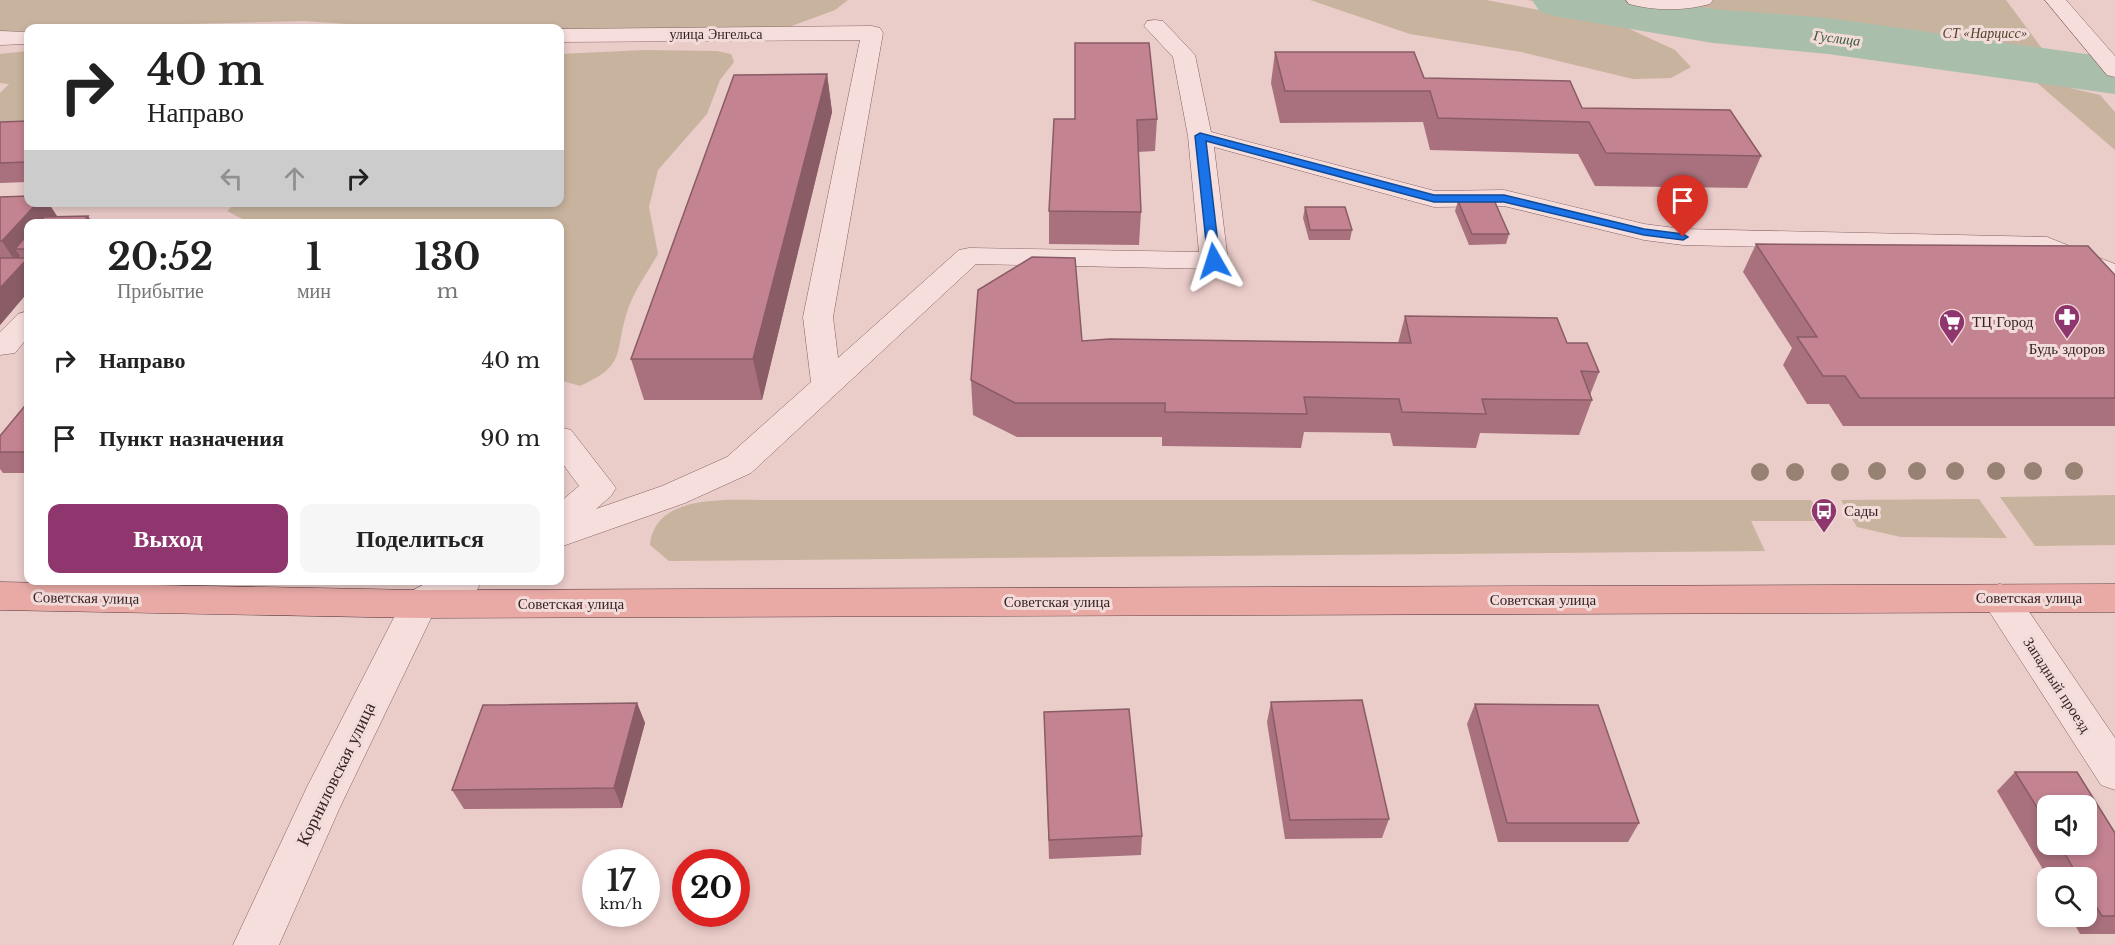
<!DOCTYPE html>
<html lang="ru">
<meta charset="utf-8">
<style>
:root{--surface:#fff;--page:#f6f6f6;--text:#222;--muted:#767676;--accent:#8e366d}
body{margin:0;font-family:"Libre Baskerville",serif;background:var(--page);color:var(--text);height:100vh;display:flex;flex-direction:column;font-size:22px;white-space:nowrap}
*{box-sizing:border-box;margin:0}
p{font-size:20px;color:var(--muted)}
.icon{flex:none;width:33px;height:33px;fill:none;stroke:currentColor;stroke-width:2;stroke-linecap:round;stroke-linejoin:round}
.map{position:relative;flex:1;overflow:hidden}
.sheet{position:absolute;left:24px;top:219px;width:540px;height:366px;display:flex;flex-direction:column;background:var(--surface);border-radius:12px;box-shadow:0 3px 9px #0003}
.sheet>*{flex:none}
.banner{position:absolute;left:24px;top:24px;width:540px;height:183px;border-radius:12px;box-shadow:0 3px 9px #0003;background:#fff;color:var(--text);overflow:hidden}
.fabs{position:absolute;left:2037px;top:795px;display:grid;gap:12px}
.fabs a{display:grid;place-items:center;width:60px;height:60px;border-radius:12px;background:var(--surface);box-shadow:0 3px 9px #0003;font-size:30px}
.speed{position:absolute;left:582px;top:849px;display:flex;gap:12px;font-size:30px;font-weight:700;text-align:center}
.speed>*{display:grid;place-content:center;width:78px;height:78px;border-radius:50%;background:var(--surface);box-shadow:0 3px 9px #0003;line-height:1}
.speed small{font-size:15px;font-weight:400}
.speed .limit{border:9px solid #d22;background:#fff;color:#111}
.pin{position:absolute;display:grid;place-items:center;width:51px;height:51px;color:#fff;margin:-62px -26px;border-radius:50% 50% 50% 0;rotate:-45deg;box-shadow:0 0 6px #0007}
.pin .icon{rotate:45deg}
.me{position:absolute;width:66px;margin:-33px;rotate:354deg;stroke-linejoin:round;filter:drop-shadow(0 0 4px #0008)}
.turn{display:flex;align-items:center;gap:21px;height:126px;padding:0 24px;font-size:27px}
.turn .icon{width:78px;height:78px;stroke-width:2.5}
.turn b{display:block;font-size:42px;line-height:51px}
.lanes{display:flex;align-items:center;height:57px;padding:0 24px;background:#0003;justify-content:center;gap:30px;direction:ltr}
.lanes .off{opacity:.35}
.eta{display:flex;justify-content:space-evenly;align-items:center;height:102px;text-align:center}
.eta b{font-size:36px;font-weight:800;line-height:42px}
.primary-button{display:flex;gap:12px;margin-top:auto;padding:12px 24px}
.primary-button a{flex:1;height:69px;border-radius:12px;background:var(--accent);color:#fff;font-size:24px;font-weight:800;line-height:69px;text-align:center}
.primary-button a+a{background:var(--page);color:var(--text)}
ul{padding:0;list-style:none}
li{display:flex;align-items:center;gap:18px;height:78px;padding:0 24px}
li div{flex:1}
li b{display:block;font-size:22px}
li em{font-style:normal}
.map>svg:first-child{display:block}
</style>
<div class="map">
<svg width="2115" height="945" viewBox="0 0 2115 945">
<rect width="100%" height="100%" fill="#eaccc9"/>
<path fill="#c8b39e" d="M0,0H848L835,10L778,31L560,39V28H407L304,21L28,28V31L0,32Z
M1310,0H1486L1623,26L1675,50L1691,67L1671,78L1633,79L1521,52L1410,34Z
M1528,0H2006L2063,77L1753,39L1693,38Z
M644,50L717,51L731,54L734,62L720,80L707,114L658,170L649,207L658,254C648,272 633,292 627,312C614,354 627,365 580,386L560,380V224H252L227,211L237,202H560V54Z
M28,51V124L0,132V93L9,84L0,83V54Z
M2029,76L2061,80L2070,88L2100,95L2115,112V150Z
M2115,495V545L2035,546L2000,497Z
M1979,499L2007,538L1901,537L1857,527L1841,500Z
M772,500H1811L1824,521H1751L1765,551L669,561L650,545C655,491 734,501 772,500Z"/>
<g fill="none" stroke-linecap="round" stroke-linejoin="round">
<path fill="#aabfab" fill-rule="evenodd" d="M1532,0H1661L1713,9L1828,18L2115,58V94L1828,54L1713,43L1560,17L1540,12Z"/>
<g stroke="#856063" stroke-width="1">
<path id="minor" d="M1626,0H1713L1710,4C1685,11 1654,11 1629,4Z
M2045,0H2066L2115,56V77L2107,75Z
M1155,20L1163,21L1195,55L1211,132L1435,191L1504,190L1644,224L1683,229L2047,237L2115,264V282L2043,253L1683,245L1644,240L1504,206L1434,207L1214,147L1228,261L1224,267L1214,269L976,264L751,473L685,503L560,547V502L579,486L560,460V427L571,430L616,488L611,496L596,509L662,486L727,457L811,382L803,317L860,40L560,42V29L872,26L880,28L883,33L833,317L838,358L959,250L969,248L1199,252L1188,136L1173,57L1144,26L1147,21Z
M0,31L28,32V44L0,45Z
M28,311V337L15,353L0,355V332L18,314Z
M432,580H482L477,590L433,614L341,805L279,945H233L307,787L406,594Z
M2000,584L2013,588L2115,738V790L2101,785L1987,608L1982,598L1987,588Z"/>
</g>
<g stroke="#533338" stroke-width="1">
<path id="major" d="M0,582L419,590L2115,584V612L419,618L0,610Z"/>
</g>
<use href="#minor" fill="#f6dedc" fill-rule="evenodd"/>
<use href="#major" fill="#e9aaa6" fill-rule="evenodd"/>
</g>
<g fill="#968172">
<circle cx="1877" cy="471" r="9"/>
<circle cx="1917" cy="471" r="9"/>
<circle cx="1955" cy="471" r="9"/>
<circle cx="1996" cy="471" r="9"/>
<circle cx="2033" cy="471" r="9"/>
<circle cx="2074" cy="471" r="9"/>
<circle cx="1760" cy="472" r="9"/>
<circle cx="1795" cy="472" r="9"/>
<circle cx="1840" cy="472" r="9"/>
</g>
<path fill="#a9717d" fill-rule="evenodd" d="M1075,43L1157,119L1155,151L1138,152L1141,212L1139,245L1049,244V211L1075,119Z
M1275,52L1424,78L1582,108L1761,156L1747,188L1595,186L1578,154L1430,150L1423,122L1280,123L1271,83Z
M827,74L832,112L762,400H644L631,359Z
M28,121V182L0,183V122Z
M0,197L57,216L55,217L88,216L93,224H28V292L0,325Z
M1458,201L1509,234L1506,244L1469,245L1455,211Z
M1305,207L1352,230L1350,240H1309L1303,218Z
M1756,244L2115,275V426H1843L1829,404H1807L1783,365L1792,348L1743,272Z
M1405,316L1567,343L1599,372L1590,395L1592,400L1579,435L1480,433L1476,448L1393,446L1390,433L1304,432L1301,448L1162,446V437H1017L973,415L971,380L1082,341L1398,343Z
M28,402V473H3L0,469V436Z
M1271,702L1389,819L1382,838L1285,839L1267,722Z
M637,703L645,723L622,808L464,809L452,790Z
M1475,704L1639,823L1628,842H1498L1467,724Z
M1044,712L1142,836L1141,855L1049,859Z
M2015,772L2115,833V934H2080L2070,916H2086V878H2048L1997,791ZM2048,806L2086,844H2048Z"/>
<path fill="#895c66" d="M827,74L832,112L762,400L753,359Z
M38,202H48L57,216L49,224H28V246L15,249L20,256L15,261L2,241Z
M88,216L93,224H82Z
M28,258V292L0,325V288Z
M637,703L645,723L622,808L614,788Z"/>
<path fill="#c48391" stroke="#895c66" stroke-width="1.5" d="M1075,43H1149L1157,119L1137,120L1141,212L1049,211L1054,119H1075Z
M1275,52H1414L1424,78L1570,81L1582,108L1730,110L1761,156L1606,153L1589,122L1438,118L1430,91H1285Z
M827,74L753,359H631L734,75Z
M28,121V162L0,163V122Z
M28,196V202H38L2,241H0V197Z
M1494,200L1509,234H1472L1458,201Z
M1305,207H1345L1352,230H1310Z
M88,216L82,224H39L44,217Z
M28,234V249H15Z
M1756,244L2088,246L2115,275V398H1860L1845,376H1823L1797,337H1817Z
M1032,257L1075,258L1082,341L1110,339L1411,343L1405,316L1557,318L1567,343H1587L1599,372L1581,371L1592,400L1482,399L1486,414L1402,412L1399,399L1304,397L1307,414L1165,412V403H1015L971,380L978,290Z
M0,258H28L0,288Z
M28,402V452H0V436Z
M1362,700L1389,819L1290,820L1271,702Z
M637,703L614,788L452,790L483,705Z
M1475,704L1598,705L1639,823H1507Z
M1129,709L1142,836L1049,840L1044,712Z
M2015,772H2077L2115,833V916H2102L2086,890V878H2079L2059,844H2086V806H2048V825Z"/>
<path fill="#1a73e8" stroke="#114b97" stroke-width="1.5" d="M1200,133L1434,195H1504L1644,229L1683,234L1688,237L1683,240L1644,235L1504,202H1434L1206,141L1220,261L1214,265L1208,261L1195,136Z"/>
<defs>
<g id="pharmacy-pin" transform="scale(1.35)"><path d="M0 17L-7.5 6A9.5 9.5 0 1 1 7.5 6Z" fill="#8e366d" stroke="#f2dbd8"/><path d="M-2-6h4v4h4v4h-4v4h-4v-4h-4v-4h4Z" fill="#fff"/></g>
<g id="supermarket-pin" transform="scale(1.35)"><path d="M0 17L-7.5 6A9.5 9.5 0 1 1 7.5 6Z" fill="#8e366d" stroke="#f2dbd8"/><path d="M-6-5.5h2.5l.6 2H6L4.5 2H-2.5L-4.4-4H-6ZM-1.5 3.2a1.3 1.3 0 1 0 .1 0ZM3 3.2a1.3 1.3 0 1 0 .1 0Z" fill="#fff"/></g>
<g id="bus-pin" transform="scale(1.35)"><path d="M0 17L-7.5 6A9.5 9.5 0 1 1 7.5 6Z" fill="#8e366d" stroke="#f2dbd8"/><path d="M-5-6H5V4H4V6H2V4H-2V6H-4V4H-5ZM-3.5-4V0h7V-4ZM-3.5 1.2v1.5H-2V1.2ZM2 1.2v1.5H3.5V1.2Z" fill="#fff"/></g>
</defs>
<g fill-rule="evenodd">
<use href="#pharmacy-pin" x="2067" y="317"/>
<use href="#supermarket-pin" x="1952" y="322"/>
<use href="#bus-pin" x="1824" y="511"/>
</g>
<g text-anchor="middle" stroke-width="6" stroke-linejoin="round" paint-order="stroke">
<g font-size="14" font-style="italic" fill="#51432a" stroke="#f2dbd8">
<text x="1985" y="38">СТ «Нарцисс»</text>
</g>
<g font-size="14" fill="#372225" stroke="#f2dbd8">
<text x="716" y="39">улица Энгельса</text>
</g>
<g font-size="14" font-style="italic" fill="#33553d" stroke="#f2dbd8">
<text transform="translate(1837 38) rotate(7)" y="5">Гуслица</text>
</g>
<g font-size="15" fill="#372225" stroke="#f2dbd8" text-anchor="start">
<text x="1972" y="327">ТЦ Город</text>
<text x="2067" y="354" text-anchor="middle">Будь здоров</text>
<text x="1844" y="516">Сады</text>
</g>
<g font-size="15" fill="#372225" stroke="#f2dbd8">
<text transform="translate(86 598) rotate(1)" y="5">Советская улица</text>
<text x="2029" y="603">Советская улица</text>
<text x="1543" y="605">Советская улица</text>
<text x="1057" y="607">Советская улица</text>
<text x="571" y="609">Советская улица</text>
<text transform="translate(2057 685) rotate(57)" y="5">Западный проезд</text>
</g>
<g font-size="18" fill="#372225" stroke="#f2dbd8">
<text transform="translate(336 774) rotate(-64)" y="6">Корниловская улица</text>
</g>
</g>
</svg>
<div class="fabs">
<a><svg class="icon" aria-label="sound" viewBox="0 0 24 24"><path d="M4 9h4l5-4v14l-5-4H4zM17 9q2 3 0 6"/></svg></a>
<a><svg class="icon" aria-label="search" viewBox="0 0 24 24"><circle cx="10" cy="10" r="6"/><path d="M15 15l6 6"/></svg></a>
</div>
<div class="speed"><div>17<small>km/h</small></div><div class="limit">20</div></div>
<div class="pin" style="left:1683px;top:237px;background:#d93025"><svg class="icon" aria-label="arrive" viewBox="0 0 24 24"><path d="M6 21V4h12l-3 4 3 4H6"/></svg></div>
<svg class="me" style="left:1214px;top:261px" viewBox="-20 -20 40 40"><path d="M0-17L14 15 0 8-14 15z" fill="#1a73e8" stroke="#fff" stroke-width="4"/></svg>
<div class="banner">
<div class="turn"><svg class="icon" aria-label="right" viewBox="0 0 24 24"><path d="M7 20v-9h11M14 6l5 5-5 5"/></svg><div><b>40 m</b>Направо</div></div>
<div class="lanes"><svg class="icon off" aria-label="left" viewBox="0 0 24 24"><path d="M17 20v-9H6M10 6l-5 5 5 5"/></svg><svg class="icon off" aria-label="ahead" viewBox="0 0 24 24"><path d="M12 20V5M6 11l6-6 6 6"/></svg><svg class="icon" aria-label="right" viewBox="0 0 24 24"><path d="M7 20v-9h11M14 6l5 5-5 5"/></svg></div>
</div>
<section class="sheet">
<div class="eta">
<div><b>20:52</b><p>Прибытие</p></div>
<div><b>1</b><p>мин</p></div>
<div><b>130</b><p>m</p></div>
</div>
<ul>
<li><svg class="icon" aria-label="right" viewBox="0 0 24 24"><path d="M7 20v-9h11M14 6l5 5-5 5"/></svg><div><b>Направо</b></div><em>40 m</em></li>
<li><svg class="icon" aria-label="arrive" viewBox="0 0 24 24"><path d="M6 21V4h12l-3 4 3 4H6"/></svg><div><b>Пункт назначения</b></div><em>90 m</em></li>
</ul>
<div class="primary-button"><a>Выход</a><a>Поделиться</a></div>
</section>
</div>
